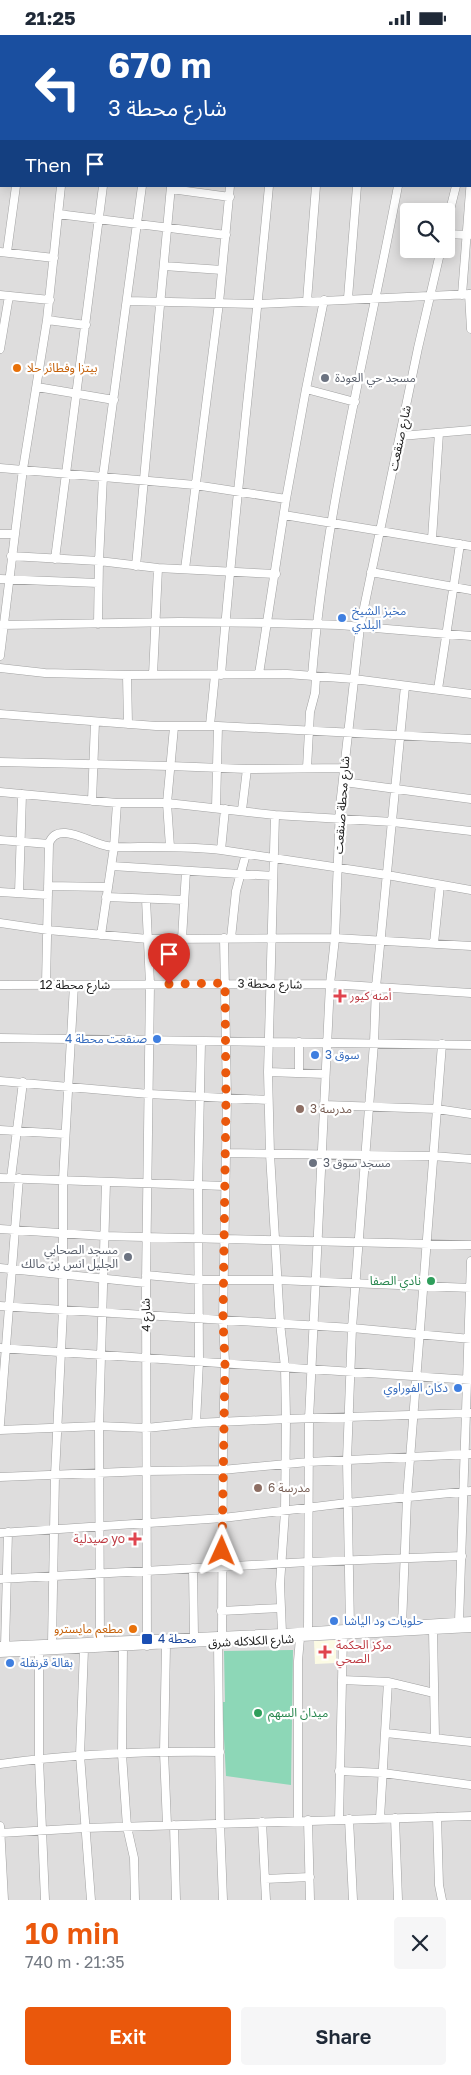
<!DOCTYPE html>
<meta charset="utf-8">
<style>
:root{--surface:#fff;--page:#f6f6f7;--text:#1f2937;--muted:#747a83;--accent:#ea580c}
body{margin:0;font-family:"Golos Text","Noto Sans Arabic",sans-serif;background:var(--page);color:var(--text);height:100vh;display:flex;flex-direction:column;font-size:19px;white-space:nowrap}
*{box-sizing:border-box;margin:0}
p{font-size:16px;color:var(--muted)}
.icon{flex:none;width:28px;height:28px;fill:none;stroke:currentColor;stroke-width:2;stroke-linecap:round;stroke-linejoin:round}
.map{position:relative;height:1865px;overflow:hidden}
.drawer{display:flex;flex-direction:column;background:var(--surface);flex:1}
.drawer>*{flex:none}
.guide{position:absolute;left:0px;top:0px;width:471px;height:152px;box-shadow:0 2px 12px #0003;background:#1a4fa0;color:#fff;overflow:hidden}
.buttons{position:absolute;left:400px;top:168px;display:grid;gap:10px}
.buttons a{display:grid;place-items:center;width:55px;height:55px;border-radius:5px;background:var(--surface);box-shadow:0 2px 12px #0003;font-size:25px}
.pin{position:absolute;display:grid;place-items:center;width:42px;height:42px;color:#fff;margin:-51px -21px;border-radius:50% 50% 50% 0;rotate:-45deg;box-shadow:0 0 5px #0007}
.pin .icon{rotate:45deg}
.me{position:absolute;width:55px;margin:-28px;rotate:1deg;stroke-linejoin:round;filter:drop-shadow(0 0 4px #0008)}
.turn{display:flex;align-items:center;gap:18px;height:105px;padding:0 25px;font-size:22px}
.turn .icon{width:65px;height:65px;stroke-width:2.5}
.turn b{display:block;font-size:35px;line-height:42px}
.then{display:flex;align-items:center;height:48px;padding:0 25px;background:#0003;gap:10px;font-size:19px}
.round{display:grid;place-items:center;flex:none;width:52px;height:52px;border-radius:5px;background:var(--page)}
.overview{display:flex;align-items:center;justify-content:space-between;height:85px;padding:0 25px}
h1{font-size:30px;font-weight:600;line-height:38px;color:var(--accent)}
.action{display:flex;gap:10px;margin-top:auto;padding:10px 25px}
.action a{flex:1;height:58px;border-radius:5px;background:var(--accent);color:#fff;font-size:20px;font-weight:600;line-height:58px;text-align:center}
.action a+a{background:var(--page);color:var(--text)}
.status{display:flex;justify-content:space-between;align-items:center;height:35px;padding:0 25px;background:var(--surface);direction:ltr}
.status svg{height:14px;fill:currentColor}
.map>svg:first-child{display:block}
</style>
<div class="status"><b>21:25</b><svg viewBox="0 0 49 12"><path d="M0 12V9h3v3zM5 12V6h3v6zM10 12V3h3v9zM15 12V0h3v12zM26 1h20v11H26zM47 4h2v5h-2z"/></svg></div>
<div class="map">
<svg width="471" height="1865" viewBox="0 0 471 1865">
<rect width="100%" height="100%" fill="#f0ede8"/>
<path fill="#dedddd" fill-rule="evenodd" d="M0,0H471V1865H0ZM1,1H470V151H1ZM409,176H446V214H409Z"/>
<path fill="#fcfbe4" d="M336,1605V1628L315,1629L314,1606Z"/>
<path fill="#8dd7b7" d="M293,1615L291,1750L226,1741L222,1667H225L224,1616Z"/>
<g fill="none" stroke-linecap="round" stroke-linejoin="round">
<g stroke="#a1a1a1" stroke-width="9">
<path id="minor" d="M72,0L73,1
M161,1V0
M186,1V0
M250,1V0
M286,1V0
M328,1V0
M370,1V0
M426,1V0
M0,24L1,17
M470,85L471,78
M470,97H471
M0,114H1
M470,122L471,123
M171,154L230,162
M58,179L226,200
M446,191L456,151
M446,199L469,200
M0,217L54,223
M7,217L16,151
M164,231L222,235
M469,259L471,294
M0,260L50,265
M462,260L471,143
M348,263L357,151
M127,266L259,269L471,259
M307,266L316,151
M47,285L86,290
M0,314L9,261
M37,352L114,365
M306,354L355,367
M401,401L471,395
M0,433L195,450L286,464
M284,480L471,511
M0,499H15
M432,504L439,398
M11,521L99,526L158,533L276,539
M55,524L103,151
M136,531L171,151
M185,534L219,268L230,151
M371,537L471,555
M0,544L98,548
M98,589L99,526L103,441L142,151
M1,590L179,587L268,588L339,590L471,601
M0,621L23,434L47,285L61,151
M0,633L45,638L127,640L287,639L354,644L471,659
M259,639L286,464L306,354L324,265
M127,640L128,689
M153,640L158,533
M221,640C234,477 254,314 269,151
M312,641C325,476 367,314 398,151
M438,654L460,509
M0,679L156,691H218L471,704
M210,690L215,640
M0,727L170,731L247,734L345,733
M307,733L310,677L315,658L316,642
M344,747L471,764
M0,757L117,768H167L275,780L393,787L471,796
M92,766L95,687
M216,773L218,691
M242,775L247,734
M275,780L268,1037L270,1119L280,1288L285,1332L286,1384L285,1476L280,1549L282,1598
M0,805L49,809
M170,812L167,768L174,692
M221,815L225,774
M112,831L273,841
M48,851L107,852
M0,857L48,860
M19,858L22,759
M106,862L184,865
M146,864L150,949L146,1248L147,1611
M0,888L48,895L148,904L335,903L471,911
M101,900L114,812L117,768
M231,903L236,856L246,819
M182,904L186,836
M434,908L440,850
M46,949L49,809C56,784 92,809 107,811C120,813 135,812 149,812C173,812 197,812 221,815L387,840L471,855
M0,950L330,949L471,958
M0,1003L471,1010
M268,1037L325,1039
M299,1038V1007
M0,1046L149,1059L268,1065
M324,1070L437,1074L471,1079
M0,1095L65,1099
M226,1118L433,1121L471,1124
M0,1143L225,1151
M11,1143L23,1047
M0,1194L104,1201L471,1210
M0,1233L146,1248
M146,1240L200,1245H278L471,1253
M0,1271L352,1293L471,1304
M0,1313L471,1345
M196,1388L199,1326L198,1150L201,1007
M0,1389L19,1143
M0,1395L99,1391L146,1393L196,1388L286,1384L471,1378
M0,1442L146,1436L222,1435L308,1427L471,1419
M0,1498L223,1483L347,1468L471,1456
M193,1533L194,1602
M0,1544L308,1527L462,1521
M221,1576L281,1573
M459,1587L471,1226
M402,1590L407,1463L442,1009
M350,1593L347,1425L352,1293L374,1008L376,952L405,651
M433,1595L435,1703
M308,1596L309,1384L330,949L335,903L340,771L360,592L418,313L441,214
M222,1600L223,1408L225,1328L223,1285L227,1063L224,903
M100,1607L99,1391L106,1147
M218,1608L220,1788L223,1865
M52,1609L55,1440L63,1275V1145L74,950
M166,1610L164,1717L167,1790
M0,1611L282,1598L471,1586
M5,1611L8,1497
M123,1612L122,1719L127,1792L134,1823L135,1865
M84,1614L80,1720L91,1865
M39,1616V1724L45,1865
M0,1618L471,1593
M342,1645L388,1647L434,1658
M386,1698L471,1707
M0,1729C73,1719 146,1716 220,1717
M339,1736L383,1738L471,1750
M437,1782L439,1850L442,1865
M380,1783L388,1647
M395,1783L398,1865
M349,1784L353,1865
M308,1785L310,1865
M339,1785L343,1600
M298,1786V1626L300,1603
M262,1787L266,1865
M174,1790L176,1865
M0,1791L4,1865
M0,1798L85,1793L471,1781
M265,1844L310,1842"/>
</g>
<g stroke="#8f5e0e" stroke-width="11">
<path id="major" d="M40,1L52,0
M117,1L129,0
M0,5H1
M0,12H1"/>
</g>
<use href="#minor" stroke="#fff" stroke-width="8"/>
<use href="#major" stroke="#f4d0a9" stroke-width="10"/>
</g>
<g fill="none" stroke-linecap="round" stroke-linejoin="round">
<path stroke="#ea580c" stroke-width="9" stroke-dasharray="0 16.2" d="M169,949L225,948L226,1063L223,1285L225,1328L222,1516"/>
</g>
<g fill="#e8710a" stroke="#fff" stroke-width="2">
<circle cx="17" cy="333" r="5"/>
<circle cx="133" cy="1594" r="5"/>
</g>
<g fill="#6b7280" stroke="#fff" stroke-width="2">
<circle cx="325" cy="343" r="5"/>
<circle cx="313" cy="1128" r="5"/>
<circle cx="128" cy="1222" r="5"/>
</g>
<g fill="#3f7fe0" stroke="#fff" stroke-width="2">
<circle cx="342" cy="583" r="5"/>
<circle cx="157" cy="1004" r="5"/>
<circle cx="315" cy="1020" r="5"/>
<circle cx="458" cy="1353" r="5"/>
<circle cx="334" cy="1586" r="5"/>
<circle cx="10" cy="1628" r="5"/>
</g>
<g fill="#e0444e" stroke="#fff" stroke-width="2">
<path d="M337.5 953.5h5v5h5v5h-5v5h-5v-5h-5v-5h5z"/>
<path d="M132.5 1496.5h5v5h5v5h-5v5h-5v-5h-5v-5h5z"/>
<path d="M322.5 1609.5h5v5h5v5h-5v5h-5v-5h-5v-5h5z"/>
</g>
<g fill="#8d6e63" stroke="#fff" stroke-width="2">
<circle cx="300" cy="1074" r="5"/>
<circle cx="258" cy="1453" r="5"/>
</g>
<g fill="#2e9e5b" stroke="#fff" stroke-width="2">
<circle cx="431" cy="1246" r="5"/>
<circle cx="258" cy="1678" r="5"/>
</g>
<rect fill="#1a4fb4" stroke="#fff" stroke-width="2" x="141" y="1598" width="12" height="12" rx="2.5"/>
<g text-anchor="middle" stroke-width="4.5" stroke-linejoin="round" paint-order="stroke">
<g font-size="12" fill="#c56008" stroke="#fff" text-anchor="start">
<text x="27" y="337">بيتزا وفطائر حلا</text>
<text x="123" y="1598" text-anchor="end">مطعم مايسترو</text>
</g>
<g font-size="12" fill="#5b616d" stroke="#fff" text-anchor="start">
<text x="335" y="347">مسجد حي العودة</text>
<text x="323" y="1132">مسجد سوق 3</text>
<text x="118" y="1219" text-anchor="end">مسجد الصحابي<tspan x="118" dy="14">الجليل انس بن مالك</tspan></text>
</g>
<g font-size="12" fill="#202020" stroke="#fff">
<text transform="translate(400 403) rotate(-78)" y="4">شارع صنقعت</text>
<text transform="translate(342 770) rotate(-86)" y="4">شارع محطة صنقعت</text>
<text transform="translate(270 949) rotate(1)" y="4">شارع محطة 3</text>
<text x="75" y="954">شارع محطة 12</text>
<text transform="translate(146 1280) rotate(-91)" y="4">شارع 4</text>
<text transform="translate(251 1606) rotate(-3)" y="4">شارع الكلاكله شرق</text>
</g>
<g font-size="12" fill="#366cbe" stroke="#fff" text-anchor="start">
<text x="352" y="580">مخبز الشيخ<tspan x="352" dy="14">البلدي</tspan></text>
<text x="147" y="1008" text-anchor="end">صنقعت محطة 4</text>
<text x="325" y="1024">سوق 3</text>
<text x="448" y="1357" text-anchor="end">دكان الفوراوي</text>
<text x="344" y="1590">حلويات ود الياشا</text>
<text x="20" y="1632">بقالة قرنفلة</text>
</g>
<g font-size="12" fill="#be3a42" stroke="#fff" text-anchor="start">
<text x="350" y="965">أمنه كيور</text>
<text x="125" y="1508" text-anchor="end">صيدلية yo</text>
<text x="336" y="1614">مركز الحكمة<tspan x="336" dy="14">الصحي</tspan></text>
</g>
<g font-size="12" fill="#785e54" stroke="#fff" text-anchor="start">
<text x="310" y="1078">مدرسة 3</text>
<text x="268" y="1457">مدرسة 6</text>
</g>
<g font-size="12" fill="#27864d" stroke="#fff" text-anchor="end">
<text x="421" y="1250">نادي الصفا</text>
<text x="268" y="1682" text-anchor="start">ميدان السهم</text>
</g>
<g font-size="12" fill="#164399" stroke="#fff" text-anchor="start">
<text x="158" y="1608">محطة 4</text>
</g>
</g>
</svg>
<div class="buttons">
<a><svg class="icon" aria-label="search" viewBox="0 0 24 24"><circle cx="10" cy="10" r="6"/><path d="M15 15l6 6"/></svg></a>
</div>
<div class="pin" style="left:169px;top:949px;background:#d93025"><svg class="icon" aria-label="arrive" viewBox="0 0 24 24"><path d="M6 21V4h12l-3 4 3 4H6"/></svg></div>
<svg class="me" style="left:222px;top:1516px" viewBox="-20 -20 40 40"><path d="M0-17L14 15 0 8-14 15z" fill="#ea580c" stroke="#fff" stroke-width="4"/></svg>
<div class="guide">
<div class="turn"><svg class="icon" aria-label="left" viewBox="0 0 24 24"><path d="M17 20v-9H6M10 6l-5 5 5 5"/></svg><div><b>670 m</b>شارع محطة 3</div></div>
<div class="then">Then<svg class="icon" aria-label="arrive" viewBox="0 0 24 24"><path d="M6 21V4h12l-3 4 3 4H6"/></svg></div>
</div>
</div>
<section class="drawer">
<div class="overview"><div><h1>10 min</h1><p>740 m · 21:35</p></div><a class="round"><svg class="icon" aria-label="close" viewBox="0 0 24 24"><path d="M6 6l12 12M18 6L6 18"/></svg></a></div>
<div class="action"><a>Exit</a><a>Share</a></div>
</section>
